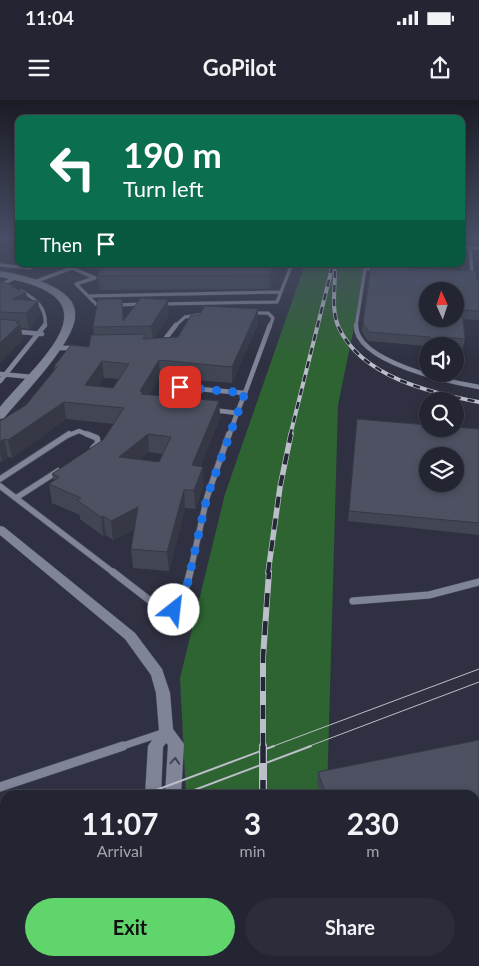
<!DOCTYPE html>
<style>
:root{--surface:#232532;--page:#2b2d3a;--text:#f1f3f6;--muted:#a3a5ac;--line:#40424d;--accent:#60d56b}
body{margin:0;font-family:Lato,sans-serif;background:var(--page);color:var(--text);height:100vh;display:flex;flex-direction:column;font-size:19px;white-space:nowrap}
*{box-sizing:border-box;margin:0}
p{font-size:16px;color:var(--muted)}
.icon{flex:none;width:28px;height:28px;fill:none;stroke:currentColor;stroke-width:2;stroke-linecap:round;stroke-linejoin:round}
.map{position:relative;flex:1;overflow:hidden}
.side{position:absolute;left:0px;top:690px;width:480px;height:176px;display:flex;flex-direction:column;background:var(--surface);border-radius:15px 15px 0 0;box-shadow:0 2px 8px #0003,0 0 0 1px var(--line)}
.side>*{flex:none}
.banner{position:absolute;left:15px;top:15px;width:450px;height:152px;border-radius:10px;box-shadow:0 2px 8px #0003,0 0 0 1px var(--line);background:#0b6e4f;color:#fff;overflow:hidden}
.needle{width:32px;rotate:357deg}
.tools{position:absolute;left:419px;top:182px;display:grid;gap:10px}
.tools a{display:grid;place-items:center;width:45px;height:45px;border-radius:50%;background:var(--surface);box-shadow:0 2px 8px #0003,0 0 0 1px var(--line);font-size:25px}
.pin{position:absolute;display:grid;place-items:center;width:42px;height:42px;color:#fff;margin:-21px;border-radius:10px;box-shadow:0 2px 8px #0006}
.me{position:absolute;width:55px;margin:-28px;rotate:29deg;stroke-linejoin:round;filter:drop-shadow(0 0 4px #0008)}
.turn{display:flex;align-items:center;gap:18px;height:105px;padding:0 25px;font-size:22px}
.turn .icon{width:65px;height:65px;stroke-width:2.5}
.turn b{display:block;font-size:35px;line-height:42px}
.then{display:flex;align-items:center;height:48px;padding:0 25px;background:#0003;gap:10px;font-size:19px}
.eta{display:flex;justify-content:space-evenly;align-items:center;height:85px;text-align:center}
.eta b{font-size:30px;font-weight:700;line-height:35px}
.cta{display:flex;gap:10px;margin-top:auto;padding:10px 25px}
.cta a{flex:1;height:58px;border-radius:30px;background:var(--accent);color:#111;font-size:20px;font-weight:700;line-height:58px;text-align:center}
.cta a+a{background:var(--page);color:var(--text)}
.status{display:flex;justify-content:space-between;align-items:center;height:35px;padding:0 25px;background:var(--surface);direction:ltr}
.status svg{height:14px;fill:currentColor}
header{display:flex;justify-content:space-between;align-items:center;height:65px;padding:0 25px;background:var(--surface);font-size:22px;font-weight:700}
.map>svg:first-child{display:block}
</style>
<div class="status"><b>11:04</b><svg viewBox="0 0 49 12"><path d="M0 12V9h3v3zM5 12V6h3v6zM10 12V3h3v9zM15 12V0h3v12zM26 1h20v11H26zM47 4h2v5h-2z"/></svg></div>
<header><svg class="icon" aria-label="menu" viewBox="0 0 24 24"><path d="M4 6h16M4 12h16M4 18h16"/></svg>GoPilot<svg class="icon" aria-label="share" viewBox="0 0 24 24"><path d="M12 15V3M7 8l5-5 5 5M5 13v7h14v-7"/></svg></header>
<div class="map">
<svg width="479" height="866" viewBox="0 0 479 866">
<rect width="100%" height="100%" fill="#2f3142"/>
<path fill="#2e6432" d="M305,164H367L338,305L327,695H186L180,578L225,394Z
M187,861H358L359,866H187Z"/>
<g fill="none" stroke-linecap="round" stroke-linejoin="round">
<g stroke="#4a4c5a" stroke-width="4">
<path id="service-far4" d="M461,147L479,148
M54,164L72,168L95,178L76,184L97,205H105
M0,165L29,168L39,164
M468,174L472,173L470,148
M34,182L72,168
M0,185L17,177
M21,191C36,199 47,208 45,226
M88,196L281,192
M161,204L277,202L292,164
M116,205L142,204
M253,213H268L273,218L270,226
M175,226L185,217L206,214
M356,226L365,169H379"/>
</g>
<g stroke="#4a4c5a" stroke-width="5">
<path id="service-far3" d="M356,225C355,262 450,282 479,287
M0,230L42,234
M162,243L176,225
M56,248H76
M0,274L32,277
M0,281L45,225
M164,303L170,289L175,287L245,293L270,225
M213,310L237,313L229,336
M237,313L245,293
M67,336L79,331L91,336"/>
</g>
<g stroke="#4a4c5a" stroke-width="7">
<path id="service-far2" d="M87,334L97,338L98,343L93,348
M0,379L69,334
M0,386L114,473
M16,398L58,371
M190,473L207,397L229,334"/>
</g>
<g stroke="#4a4c5a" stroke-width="8">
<path id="service-far1" d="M113,472L157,506L174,510L182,504L190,472
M353,501L429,495L479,482
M120,647L162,633"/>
</g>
<g stroke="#4a4c5a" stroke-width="10">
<path id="service" d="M0,687L123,646
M0,830L5,828
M475,833L479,832
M78,866L89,861"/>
</g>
<g stroke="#4a4c5a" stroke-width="1">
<path id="minor" d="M0,426L4,427L135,533L162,569L170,593L173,629L184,644L181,695H165L168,645L166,643L163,647L161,695H145L148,646L159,630L156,593L151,575L125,539L0,435Z
M146,861H164L165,866H145Z"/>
</g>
<g stroke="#4a4c5a" stroke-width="1">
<path id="tertiary" d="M0,171C22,175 80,186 75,218C72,245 23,295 4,318L0,319V307C45,254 119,197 0,177Z"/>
</g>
<path stroke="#717382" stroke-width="4" stroke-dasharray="4 4" stroke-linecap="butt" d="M0,727L5,725
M0,784L5,782"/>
<use href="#service-far4" stroke="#808497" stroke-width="3"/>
<use href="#service-far3" stroke="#808497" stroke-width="4.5"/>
<use href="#service-far2" stroke="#808497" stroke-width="5.5"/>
<use href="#service-far1" stroke="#808497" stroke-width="7"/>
<use href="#service" stroke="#808497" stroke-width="9"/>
<use href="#minor" fill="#808497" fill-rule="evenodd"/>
<use href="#tertiary" fill="#808497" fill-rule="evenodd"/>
<path stroke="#bcbeca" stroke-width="1" d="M271,647L479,569
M307,647L479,582"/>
<path stroke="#bcbeca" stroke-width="2" d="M143,695L274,646
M181,695L311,646
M0,747L5,745
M0,761L5,759"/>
<g stroke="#bcbeca" stroke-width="4">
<path id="rail-far3" d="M335,171C335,189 331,211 339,228C362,277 431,293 479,302
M290,336L333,164"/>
</g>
<g stroke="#bcbeca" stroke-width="5.5">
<path id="rail-far2" d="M268,473L280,387L291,334"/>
</g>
<g stroke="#bcbeca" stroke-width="6">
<path id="rail-far1" d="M263,647V557L269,472"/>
</g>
<g stroke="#bcbeca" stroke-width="8">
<path id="rail" d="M263,646V695
M269,861L270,866"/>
</g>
<use href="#rail-far3" stroke="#252737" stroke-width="2.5" stroke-dasharray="7" stroke-linecap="butt"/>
<use href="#rail-far2" stroke="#252737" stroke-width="4" stroke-dasharray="11" stroke-linecap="butt"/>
<use href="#rail-far1" stroke="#252737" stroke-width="4.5" stroke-dasharray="14" stroke-linecap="butt"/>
<use href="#rail" stroke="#252737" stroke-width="5.5" stroke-dasharray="17" stroke-linecap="butt"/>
</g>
<path fill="#424654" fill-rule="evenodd" d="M6,139H19V152Z
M81,164H282L269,189L100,190L98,176L100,171Z
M477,180L479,181V220L463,219L465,239L463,248L455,247V246H428L368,241L362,232L363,223Z
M0,181L15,186L16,189L28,201H38L40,216L29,229L21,228L23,239L0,263Z
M258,209V224L232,283L160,277L149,295L219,301L220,318L200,367L204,385L195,409L185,408L169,471L133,468L131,449L134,429L113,440L106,435L103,436L80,419V415L52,403L49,384L54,381L52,374L103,340L114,324L66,319L12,358L8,357L2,362L0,361V321L26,305L54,270V266L89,247L94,235L93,227L123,213L124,220L169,215L154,238L178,237L199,215ZM104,278L119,279L113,288L98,286ZM149,352L163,354L159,362L140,359Z
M357,319L479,329V435L348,421Z
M479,640V776L475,777V695H321L317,683L318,672Z"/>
<path fill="#363945" d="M275,164H282L269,189V175Z
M15,186L17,197L26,193L29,208L12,199V187Z
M168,200L169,215L153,241L151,226Z
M38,201L40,216L29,229L26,213Z
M258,209V224L232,283V267Z
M19,221V224H20L23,239L0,263V243Z
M159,260L160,277L144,305L140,291Z
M102,261L104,278L87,302L85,285Z
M219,301L220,318L193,383L192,365Z
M64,302L66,319L12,358L8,340Z
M148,334L149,352L121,375L119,357Z
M4,339L8,357L2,362L0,353V342Z
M203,367L204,385L195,409L194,390Z
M184,390L185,408L169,471L167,452Z
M138,407L140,425L113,440L111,421Z
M103,416L106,435L103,436L101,417Z
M479,766V776L475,777V767Z"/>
<path fill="#4d5162" stroke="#363945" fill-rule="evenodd" d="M102,164H275L269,175L98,176Z
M371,166L476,171L477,180L479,181V211L462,210L465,239L443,237L444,240L430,239V237L369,232L363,223ZM428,191H455V219H428Z
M0,181L15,186L12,187L26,193L12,199L38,201L26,213L0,212Z
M141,198L168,200L151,226L93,227L98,199H122L123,221Z
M205,206L258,209L232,267L159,260L140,291L143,292L141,294L219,301L192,365L203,367L194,390H184L167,452L131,449L138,407L111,421L103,416L101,417L77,400L81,398L49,384L59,377L52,374L103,340L124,308L64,302L8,340L4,339L0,342V321L26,305L57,267L54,266L71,245L89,247L91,235L146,234L143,239L178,237L191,215H199ZM102,261L129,264L113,288L85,285ZM148,334L171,337L159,362L119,357Z
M0,219L19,221L16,223L20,224L0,243Z
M357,319L428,325V329H455V327L479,329V423L349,411ZM428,356H455V384H428Z
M479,640V766L475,767V695H326L318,672Z"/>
<defs><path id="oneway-chevron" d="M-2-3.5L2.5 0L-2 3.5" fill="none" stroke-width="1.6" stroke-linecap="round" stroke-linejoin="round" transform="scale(1.25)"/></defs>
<use stroke="#404354" href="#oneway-chevron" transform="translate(175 661) rotate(-86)"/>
<linearGradient id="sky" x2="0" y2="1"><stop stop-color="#1a1b24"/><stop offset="0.53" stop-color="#474e65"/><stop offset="1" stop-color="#474e65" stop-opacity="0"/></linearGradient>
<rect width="479" height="261" fill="url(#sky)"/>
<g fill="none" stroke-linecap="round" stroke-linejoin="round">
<path stroke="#1a73e8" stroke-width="9" stroke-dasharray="0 16.2" d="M174,510L182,504L185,495L207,397L245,293L180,287"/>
</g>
</svg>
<div class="tools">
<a><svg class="needle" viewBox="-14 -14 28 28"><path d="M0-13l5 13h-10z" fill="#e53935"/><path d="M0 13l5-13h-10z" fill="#a3a5ac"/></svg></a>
<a><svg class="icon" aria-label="sound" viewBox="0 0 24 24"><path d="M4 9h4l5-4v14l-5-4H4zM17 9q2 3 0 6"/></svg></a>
<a><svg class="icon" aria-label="search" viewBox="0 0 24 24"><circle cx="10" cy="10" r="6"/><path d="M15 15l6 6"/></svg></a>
<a><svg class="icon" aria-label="layers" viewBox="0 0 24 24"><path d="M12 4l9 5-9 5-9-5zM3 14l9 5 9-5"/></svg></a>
</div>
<div class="pin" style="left:180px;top:287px;background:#d93025"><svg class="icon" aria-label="arrive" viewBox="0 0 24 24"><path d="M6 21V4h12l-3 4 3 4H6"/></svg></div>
<svg class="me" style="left:174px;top:510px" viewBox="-20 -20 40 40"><circle r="19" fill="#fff"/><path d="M0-13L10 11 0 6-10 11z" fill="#1a73e8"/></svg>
<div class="banner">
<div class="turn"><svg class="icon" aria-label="left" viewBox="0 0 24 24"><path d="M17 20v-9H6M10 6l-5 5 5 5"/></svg><div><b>190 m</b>Turn left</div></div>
<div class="then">Then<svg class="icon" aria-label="arrive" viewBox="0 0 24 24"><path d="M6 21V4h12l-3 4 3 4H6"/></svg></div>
</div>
<section class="side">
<div class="eta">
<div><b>11:07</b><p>Arrival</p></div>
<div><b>3</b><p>min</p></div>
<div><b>230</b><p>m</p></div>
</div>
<div class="cta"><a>Exit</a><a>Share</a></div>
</section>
</div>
